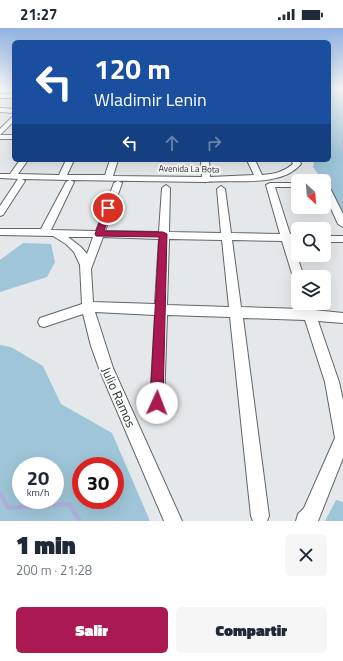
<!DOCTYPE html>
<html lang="es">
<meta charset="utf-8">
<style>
:root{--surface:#fff;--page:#f6f6f7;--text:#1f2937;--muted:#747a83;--accent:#aa1951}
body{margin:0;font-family:"Titillium Web",sans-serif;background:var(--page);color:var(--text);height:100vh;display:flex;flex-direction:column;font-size:15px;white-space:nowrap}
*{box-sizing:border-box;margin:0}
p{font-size:13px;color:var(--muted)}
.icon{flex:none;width:22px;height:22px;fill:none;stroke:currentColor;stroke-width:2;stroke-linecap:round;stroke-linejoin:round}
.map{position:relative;height:493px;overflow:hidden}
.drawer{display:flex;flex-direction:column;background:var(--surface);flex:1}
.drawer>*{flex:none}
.hud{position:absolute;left:12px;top:12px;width:319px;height:122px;border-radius:6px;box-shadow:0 4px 16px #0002;background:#1a4fa0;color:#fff;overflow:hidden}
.needle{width:26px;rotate:154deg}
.tools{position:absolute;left:291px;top:146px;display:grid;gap:8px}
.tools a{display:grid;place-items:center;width:40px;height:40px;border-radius:6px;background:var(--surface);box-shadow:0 4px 16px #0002;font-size:20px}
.speed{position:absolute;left:12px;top:429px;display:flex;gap:8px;font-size:20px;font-weight:700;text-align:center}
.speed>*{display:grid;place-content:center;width:52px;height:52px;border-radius:50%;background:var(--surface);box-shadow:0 4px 16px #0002;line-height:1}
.speed small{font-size:10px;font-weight:400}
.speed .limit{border:6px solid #d22;background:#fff;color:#111}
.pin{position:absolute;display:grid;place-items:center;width:34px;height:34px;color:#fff;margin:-17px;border:2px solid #fff;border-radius:50%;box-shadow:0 1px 4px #0007}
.me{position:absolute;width:44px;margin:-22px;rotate:2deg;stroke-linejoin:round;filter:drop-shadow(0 0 3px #0008)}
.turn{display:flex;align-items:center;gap:14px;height:84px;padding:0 16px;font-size:18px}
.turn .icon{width:52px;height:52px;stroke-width:2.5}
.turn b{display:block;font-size:28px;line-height:34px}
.lanes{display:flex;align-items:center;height:38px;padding:0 16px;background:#0003;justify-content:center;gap:20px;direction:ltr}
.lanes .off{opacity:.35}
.round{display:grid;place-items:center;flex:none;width:42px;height:42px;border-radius:6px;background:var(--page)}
.summary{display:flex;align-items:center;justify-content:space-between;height:68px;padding:0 16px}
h1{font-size:24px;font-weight:800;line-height:30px}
.action{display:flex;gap:8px;margin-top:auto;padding:8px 16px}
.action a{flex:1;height:46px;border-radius:6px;background:var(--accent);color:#fff;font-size:16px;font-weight:800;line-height:46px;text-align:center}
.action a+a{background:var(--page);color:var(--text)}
.status{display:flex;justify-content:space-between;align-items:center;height:28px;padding:0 20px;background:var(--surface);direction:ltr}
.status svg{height:11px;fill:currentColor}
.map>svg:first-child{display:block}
</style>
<div class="status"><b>21:27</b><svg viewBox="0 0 49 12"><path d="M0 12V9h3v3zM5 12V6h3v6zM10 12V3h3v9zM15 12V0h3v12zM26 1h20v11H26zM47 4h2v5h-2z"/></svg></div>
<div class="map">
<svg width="343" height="493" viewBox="0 0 343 493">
<rect width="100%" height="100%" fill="#e4e8ea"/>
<path fill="#9ec6d8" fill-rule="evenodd" d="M329,60H343V196L327,159L313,139L314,134L311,132H329Z
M23,215L51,216L55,234L47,249L0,264V232Z
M0,317L11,319L43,338L61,376L112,405L150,493H0ZM21,438H55V472H21ZM81,438H115V472H81Z
M336,472L343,474V493H325Z"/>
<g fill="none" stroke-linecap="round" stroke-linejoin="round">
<path stroke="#aeb0db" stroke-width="2" d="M343,112V123"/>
<path stroke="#aeb0db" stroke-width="4.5" d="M0,465L8,480L69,476L80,493"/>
<g stroke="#616567" stroke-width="2">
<path id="minor" d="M0,66H14V70H0Z
M0,80L14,81V85L0,84Z
M14,87V93L0,107H14V111H0V101Z
M20,132H28L18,146L59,147L66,132H74L67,147H105L110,132H118L113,148L202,149L201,132H209L210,149L254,147L247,132H255L262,147C274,146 283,144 293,136L291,132H299L301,136C281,160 234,151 206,154H204L70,152L74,154L51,202L96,203L114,155L118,153L122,155L105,203L159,204L162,160L166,157L170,160L169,204L221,205L217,161L221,158L225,161L231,205L280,206L266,157L270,155H298V159H275L290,206L298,207V213H292L304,249H298V253L294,252L282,213L232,212L241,279L302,281L300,275H312L314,282L343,285V295L318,293L339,354L343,372V430L318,493H296L298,486L304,480L335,410L325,354L305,292L243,290L269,488L267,493H253L251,488L230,289L167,287L164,375L162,380L157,382L152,380L150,375L155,287L95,284L113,340L182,493H164L100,343L91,318L83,286L44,299L40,298L38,294L40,290L82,276L80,237L74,224L66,216L53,208L0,207V201H41L66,154L70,152L22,151L25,153L3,187L0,188V178L18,151H20L0,150V146H10ZM68,209H93L87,226L81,219ZM103,209L159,211L155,276L93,274L91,241ZM169,211L222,212L229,279L167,277Z
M324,157L331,162L343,186V199L338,196L324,165Z
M324,208H343V214H324Z"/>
</g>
<use href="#minor" fill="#fff" fill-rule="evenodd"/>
</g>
<linearGradient id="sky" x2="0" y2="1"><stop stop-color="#91b2e3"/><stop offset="0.47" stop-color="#f3f5f6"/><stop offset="1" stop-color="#f3f5f6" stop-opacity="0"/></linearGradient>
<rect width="343" height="129" fill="url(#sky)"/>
<path fill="#aa1951" stroke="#6e1035" d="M108,178L112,180L104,203L163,204L167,206L163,375L161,379L157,381L152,379L150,375L159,209L96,208L95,206L105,180Z"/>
<g text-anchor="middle" stroke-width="4" stroke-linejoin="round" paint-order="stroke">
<g font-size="9" fill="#2f3132" stroke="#fff">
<text transform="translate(189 141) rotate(1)" y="3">Avenida La Bota</text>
</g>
<g font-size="13" fill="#2f3132" stroke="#fff">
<text transform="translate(119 369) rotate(66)" y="5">Julio Ramos</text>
</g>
</g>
</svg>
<div class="tools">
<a><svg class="needle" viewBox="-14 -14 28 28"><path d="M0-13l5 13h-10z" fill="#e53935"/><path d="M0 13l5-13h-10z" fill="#747a83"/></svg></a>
<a><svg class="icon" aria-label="search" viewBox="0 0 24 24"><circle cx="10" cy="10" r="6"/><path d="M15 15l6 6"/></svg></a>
<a><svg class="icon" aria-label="layers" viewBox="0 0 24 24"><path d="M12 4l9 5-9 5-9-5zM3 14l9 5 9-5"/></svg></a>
</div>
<div class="speed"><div>20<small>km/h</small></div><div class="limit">30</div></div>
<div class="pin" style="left:108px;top:180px;background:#d93025"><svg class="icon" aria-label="arrive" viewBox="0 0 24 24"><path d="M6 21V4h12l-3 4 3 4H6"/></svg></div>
<svg class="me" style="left:157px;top:375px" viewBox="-20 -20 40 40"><circle r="19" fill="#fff"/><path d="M0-13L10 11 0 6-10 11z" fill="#aa1951"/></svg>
<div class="hud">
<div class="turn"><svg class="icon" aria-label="left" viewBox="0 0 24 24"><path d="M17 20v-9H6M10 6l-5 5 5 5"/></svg><div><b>120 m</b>Wladimir Lenin</div></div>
<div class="lanes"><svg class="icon" aria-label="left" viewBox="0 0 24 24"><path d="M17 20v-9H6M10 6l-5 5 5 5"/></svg><svg class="icon off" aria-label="ahead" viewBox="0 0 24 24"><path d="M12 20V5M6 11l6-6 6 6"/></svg><svg class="icon off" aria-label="right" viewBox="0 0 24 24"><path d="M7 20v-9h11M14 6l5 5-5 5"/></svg></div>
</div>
</div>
<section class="drawer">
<div class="summary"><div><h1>1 min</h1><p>200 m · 21:28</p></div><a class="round"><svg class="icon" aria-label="close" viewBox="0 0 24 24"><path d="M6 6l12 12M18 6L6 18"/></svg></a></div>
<div class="action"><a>Salir</a><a>Compartir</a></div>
</section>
